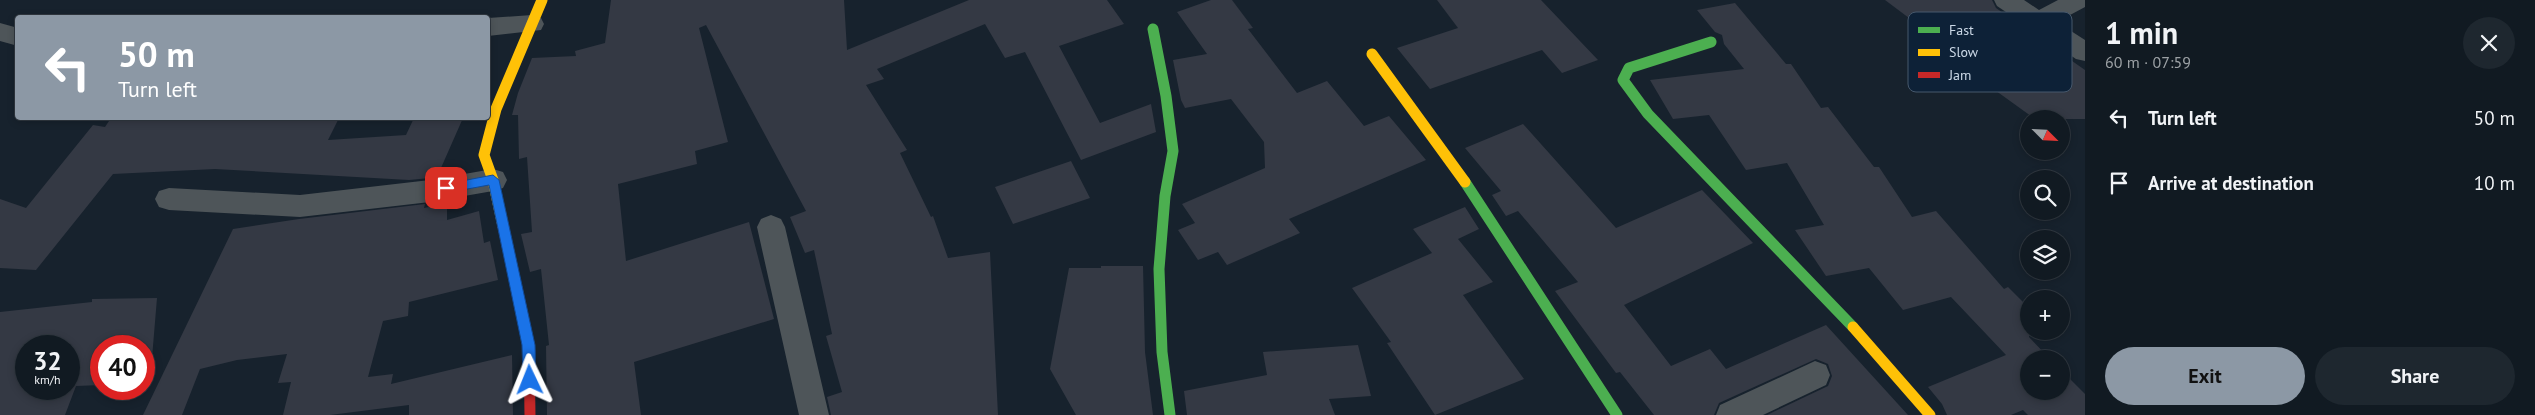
<!DOCTYPE html>
<meta charset="utf-8">
<style>
:root{--surface:#111a22;--page:#1e272f;--text:#f1f3f6;--muted:#9ca1a5;--line:#303840;--accent:#8c98a5}
body{margin:0;font-family:"PT Sans",sans-serif;background:var(--page);color:var(--text);height:100vh;display:flex;flex-direction:column;font-size:19px;white-space:nowrap}
*{box-sizing:border-box;margin:0}
p{font-size:16px;color:var(--muted)}
.icon{flex:none;width:28px;height:28px;fill:none;stroke:currentColor;stroke-width:2;stroke-linecap:round;stroke-linejoin:round}
.map{position:relative;flex:1;overflow:hidden}
.drawer{display:flex;flex-direction:column;background:var(--surface);width:450px}
.drawer>*{flex:none}
.top-card{position:absolute;left:15px;top:15px;width:475px;height:105px;border-radius:5px;box-shadow:0 2px 8px #0003,0 0 0 1px var(--line);background:#8c98a5;color:#fff;overflow:hidden}
.needle{width:32px;rotate:114deg}
.fabs{position:absolute;left:2020px;top:110px;display:grid;gap:10px}
.fabs a{display:grid;place-items:center;width:50px;height:50px;border-radius:50%;background:var(--surface);box-shadow:0 2px 8px #0003,0 0 0 1px var(--line);font-size:25px}
.speed{position:absolute;left:15px;top:335px;display:flex;gap:10px;font-size:25px;font-weight:700;text-align:center}
.speed>*{display:grid;place-content:center;width:65px;height:65px;border-radius:50%;background:var(--surface);box-shadow:0 2px 8px #0003,0 0 0 1px var(--line);line-height:1}
.speed small{font-size:12px;font-weight:400}
.speed .limit{border:8px solid #d22;background:#fff;color:#111}
.pin{position:absolute;display:grid;place-items:center;width:42px;height:42px;color:#fff;margin:-21px;border-radius:10px;box-shadow:0 2px 8px #0006}
.me{position:absolute;width:55px;margin:-28px;rotate:358deg;stroke-linejoin:round;filter:drop-shadow(0 0 4px #0008)}
.turn{display:flex;align-items:center;gap:18px;height:105px;padding:0 20px;font-size:22px}
.turn .icon{width:65px;height:65px;stroke-width:2.5}
.turn b{display:block;font-size:35px;line-height:42px}
.round{display:grid;place-items:center;flex:none;width:52px;height:52px;border-radius:26px;background:var(--page)}
.head{display:flex;align-items:center;justify-content:space-between;height:85px;padding:0 20px}
h1{font-size:30px;font-weight:700;line-height:38px}
.cta{display:flex;gap:10px;margin-top:auto;padding:10px 20px}
.cta a{flex:1;height:58px;border-radius:30px;background:var(--accent);color:#111;font-size:20px;font-weight:700;line-height:58px;text-align:center}
.cta a+a{background:var(--page);color:var(--text)}
ul{padding:0;list-style:none}
li{display:flex;align-items:center;gap:15px;height:65px;padding:0 20px}
li div{flex:1}
li b{display:block;font-size:19px}
li em{font-style:normal}
main{display:flex;flex:1;min-height:0}
.map>svg:first-child{display:block}
</style>
<main>
<div class="map">
<svg width="2085" height="415" viewBox="0 0 2085 415">
<rect width="100%" height="100%" fill="#17222d"/>
<path fill="#343944" fill-rule="evenodd" d="M611,0H844L847,50L969,0H1107L1124,24L1059,46L1100,123L1151,104L1156,132L1081,160L1025,52L1005,58L985,24L877,69L884,79L866,85L907,150L900,153L931,217L933,216L948,258L990,252L998,415H831L827,397L842,392L826,336L832,334L814,250L805,253L790,217L806,211L706,25L699,28L728,142L695,151L697,164L618,184L626,261L749,222L774,319L634,362L641,415H547L546,346L549,345L541,269L530,272L521,234L532,232L527,157L519,159L518,115H512L518,93L532,58L576,56L575,51L605,43Z
M1211,0H1232L1253,28L1248,29L1297,93L1327,81L1364,126L1389,116L1426,160L1289,219L1300,233L1227,265L1218,252L1198,260L1178,230L1195,223L1182,204L1265,168L1264,142L1231,99L1185,108L1181,100L1173,60L1207,54L1177,12Z
M1437,0H1541L1598,60L1562,73L1542,50L1430,89L1397,48L1458,28Z
M1885,0H1992L1996,8L2085,70V119H2035L1967,70L1997,51L1955,20L1929,33Z
M1735,3L1786,64H1791L1821,108L1828,107L1874,167H1879L1912,217L1936,211L2004,289L2008,287L2029,308V337L2050,359H2029V391H2061V370L2085,394V415H2028L2023,410L2011,415H1947L1942,404L1928,387L2006,355L1951,297L1903,310L1869,268L1826,276L1795,230L1824,225L1787,163L1746,170L1709,115L1673,119L1650,80L1744,69L1724,44L1722,35L1715,32L1697,10Z
M111,118H339L328,140L406,135L414,118H463L437,177L430,178L409,180L215,169L113,174L36,270L0,268V199L26,208L93,125L105,127Z
M1523,124L1616,228L1702,190L1753,243L1624,305L1671,366L1710,349L1726,369L1826,325L1908,415H1767L1828,386L1832,376L1828,364L1816,359L1719,403L1714,415H1654L1620,372L1616,373L1555,291L1578,282L1518,211L1506,216L1492,195L1501,191L1465,148Z
M1071,161L1090,198L1013,224L995,187Z
M447,203V220L479,211L484,243L490,241L498,280L409,302L408,316L383,321L368,377L393,374L391,384L512,355L513,415H409V405L330,415H283L291,382L278,383L287,354L237,360L200,369L182,415H143L233,229L299,219L425,204L424,208Z
M1465,207L1479,229L1458,239L1493,282L1463,295L1524,379L1435,415L1387,343L1391,342L1352,288L1432,253L1413,229Z
M1101,266H1143L1145,352L1153,415H1076L1050,369L1069,268H1101Z
M157,298L150,382L144,383V346H101V385L76,386L65,415H0V312L92,302V299ZM26,346H69V389H26Z
M1358,345L1371,396L1329,399L1335,415H1187L1184,391L1267,375L1263,352Z"/>
<g fill="none" stroke-linecap="round" stroke-linejoin="round">
<path fill="#4e5559" fill-rule="evenodd" d="M1994,0H2024L2039,10L2058,0H2085V7L2057,22L2085,40V61L2076,59L1997,6Z
M532,15L541,18L544,24L541,30L488,36V18Z
M0,23L18,28V46L0,41Z
M493,169L503,172L507,180L503,188L493,191L430,202L300,217L169,210L159,207L155,199L159,191L169,188L300,195L430,180Z
M771,215L781,219L785,227L829,415H799L757,227L761,219Z
M1815,361L1826,365L1830,375L1826,385L1763,415H1716L1720,405Z"/>
<path stroke="#4caf50" stroke-width="11" d="M1153,29L1166,96L1173,151L1165,196L1159,269L1162,352L1170,415
M1711,42L1629,68L1623,80L1648,114L1853,327
M1465,182L1617,415"/>
<path stroke="#ffc107" stroke-width="11" d="M1372,54L1465,182
M503,226L493,180L484,155L496,109L542,0
M1853,327L1930,415"/>
<path stroke="#c62828" stroke-width="11" d="M503,226L529,345L530,415"/>
</g>
<path fill="#1a73e8" stroke="#114b97" d="M493,175L499,180L535,345L536,380L530,386L523,380L522,345L489,185L446,193L440,188L446,184Z"/>
<rect x="1908" y="12" width="164" height="80" rx="8" fill="#0d2137" stroke="#46586c" stroke-width="1"/>
<rect x="1918" y="27" width="22" height="6" fill="#4caf50"/>
<rect x="1918" y="49" width="22" height="7" fill="#ffc107"/>
<rect x="1918" y="72" width="22" height="6" fill="#c62828"/>
<g font-size="14" fill="#cbd8e6">
<text x="1949" y="35">Fast</text>
<text x="1949" y="57">Slow</text>
<text x="1949" y="80">Jam</text>
</g>
</svg>
<div class="fabs">
<a><svg class="needle" viewBox="-14 -14 28 28"><path d="M0-13l5 13h-10z" fill="#e53935"/><path d="M0 13l5-13h-10z" fill="#9ca1a5"/></svg></a>
<a><svg class="icon" aria-label="search" viewBox="0 0 24 24"><circle cx="10" cy="10" r="6"/><path d="M15 15l6 6"/></svg></a>
<a><svg class="icon" aria-label="layers" viewBox="0 0 24 24"><path d="M12 4l9 5-9 5-9-5zM3 14l9 5 9-5"/></svg></a>
<a>+</a>
<a>−</a>
</div>
<div class="speed"><div>32<small>km/h</small></div><div class="limit">40</div></div>
<div class="pin" style="left:446px;top:188px;background:#d93025"><svg class="icon" aria-label="arrive" viewBox="0 0 24 24"><path d="M6 21V4h12l-3 4 3 4H6"/></svg></div>
<svg class="me" style="left:530px;top:380px" viewBox="-20 -20 40 40"><path d="M0-17L14 15 0 8-14 15z" fill="#1a73e8" stroke="#fff" stroke-width="4"/></svg>
<div class="top-card">
<div class="turn"><svg class="icon" aria-label="left" viewBox="0 0 24 24"><path d="M17 20v-9H6M10 6l-5 5 5 5"/></svg><div><b>50 m</b>Turn left</div></div>
</div>
</div>
<section class="drawer">
<div class="head"><div><h1>1 min</h1><p>60 m · 07:59</p></div><a class="round"><svg class="icon" aria-label="close" viewBox="0 0 24 24"><path d="M6 6l12 12M18 6L6 18"/></svg></a></div>
<ul>
<li><svg class="icon" aria-label="left" viewBox="0 0 24 24"><path d="M17 20v-9H6M10 6l-5 5 5 5"/></svg><div><b>Turn left</b></div><em>50 m</em></li>
<li><svg class="icon" aria-label="arrive" viewBox="0 0 24 24"><path d="M6 21V4h12l-3 4 3 4H6"/></svg><div><b>Arrive at destination</b></div><em>10 m</em></li>
</ul>
<div class="cta"><a>Exit</a><a>Share</a></div>
</section>
</main>
